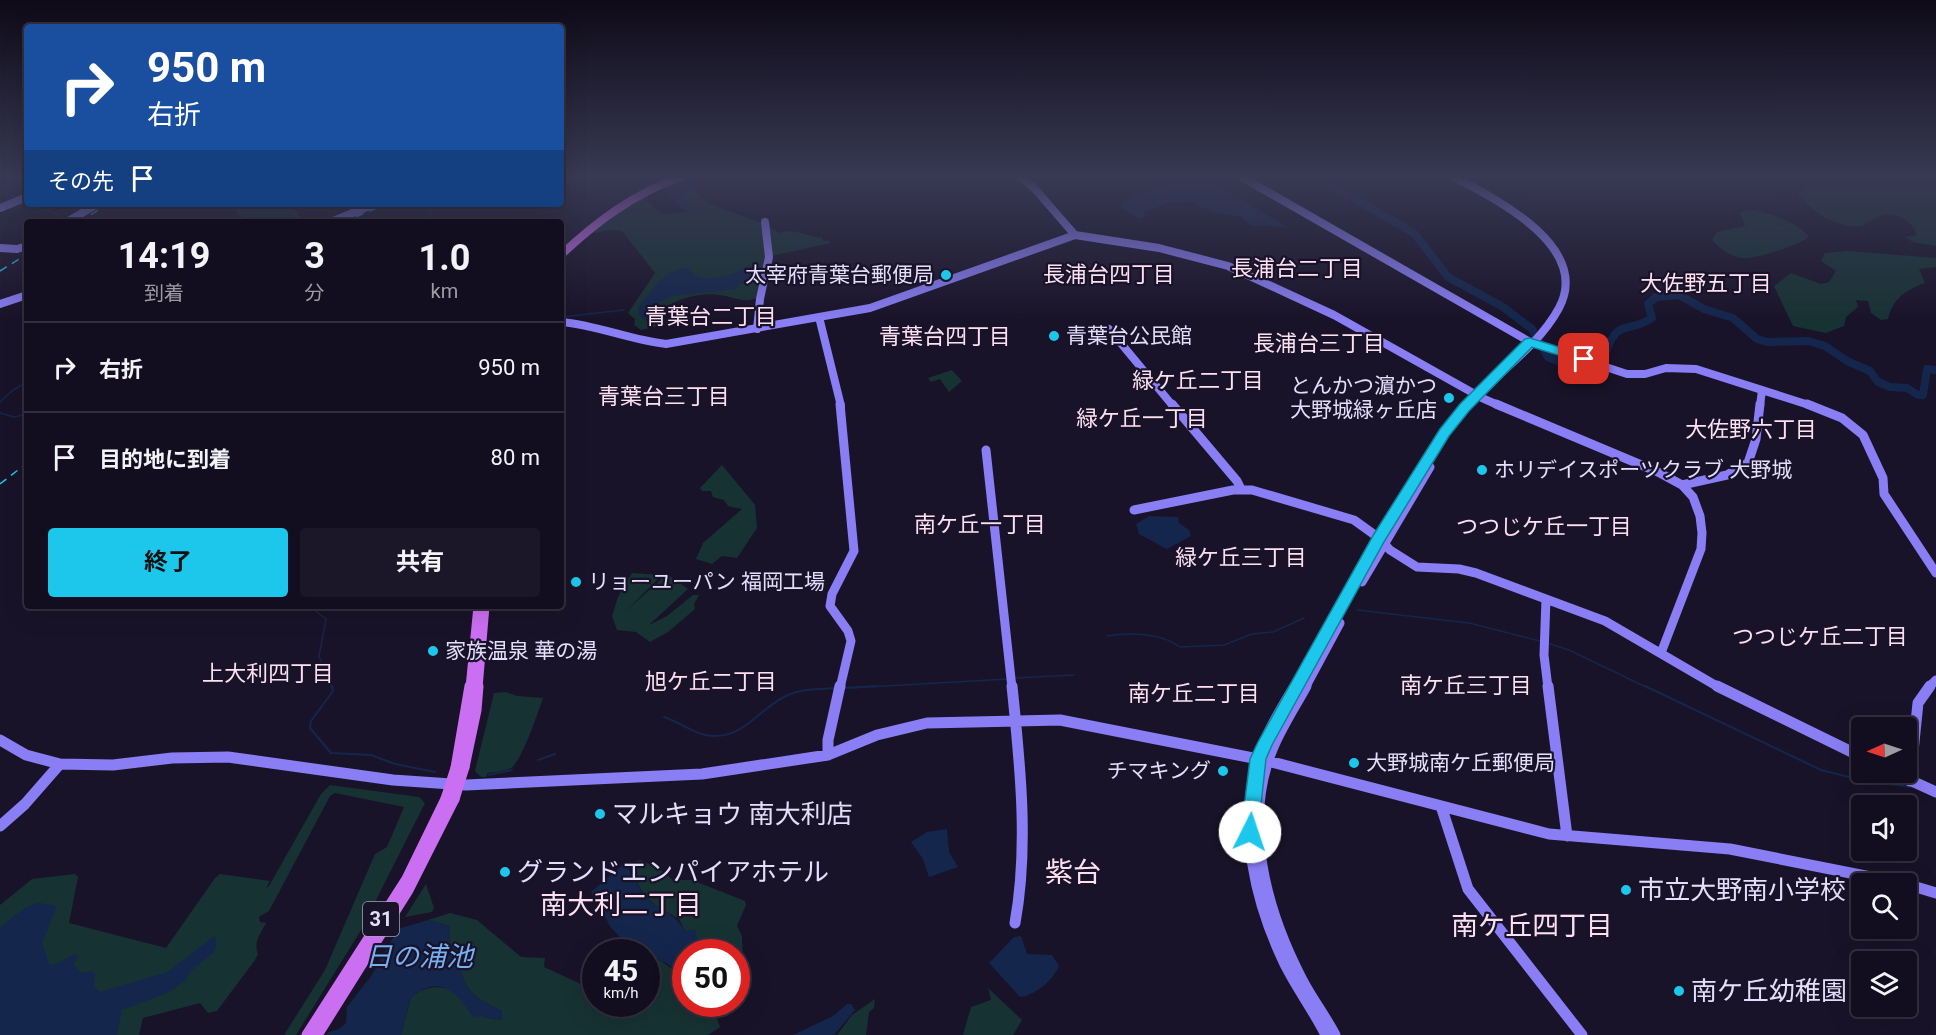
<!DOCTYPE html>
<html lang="ja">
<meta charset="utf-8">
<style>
:root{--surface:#130e1f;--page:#1c1728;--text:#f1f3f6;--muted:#9d9ca4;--line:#322e3d;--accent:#1cc7eb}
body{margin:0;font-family:Roboto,"Noto Sans JP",sans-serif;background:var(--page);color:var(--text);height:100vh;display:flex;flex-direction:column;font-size:22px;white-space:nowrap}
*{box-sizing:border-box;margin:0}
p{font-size:20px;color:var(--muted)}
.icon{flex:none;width:33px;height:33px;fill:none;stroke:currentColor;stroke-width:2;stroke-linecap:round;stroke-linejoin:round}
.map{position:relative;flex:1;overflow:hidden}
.panel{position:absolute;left:24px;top:219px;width:540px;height:390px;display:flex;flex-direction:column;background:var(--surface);border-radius:6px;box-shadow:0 6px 24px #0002,0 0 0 2px var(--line)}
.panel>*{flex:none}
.hud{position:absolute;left:24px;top:24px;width:540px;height:183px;border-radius:6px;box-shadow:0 6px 24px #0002,0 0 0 2px var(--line);background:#1a4fa0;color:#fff;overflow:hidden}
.needle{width:39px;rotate:267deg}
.tools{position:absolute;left:1851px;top:717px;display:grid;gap:12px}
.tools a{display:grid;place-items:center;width:66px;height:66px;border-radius:6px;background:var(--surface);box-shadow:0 6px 24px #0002,0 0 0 2px var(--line);font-size:30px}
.speed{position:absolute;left:582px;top:939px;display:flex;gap:12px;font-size:30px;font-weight:700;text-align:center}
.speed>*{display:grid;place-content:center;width:78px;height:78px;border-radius:50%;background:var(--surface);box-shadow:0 6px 24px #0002,0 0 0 2px var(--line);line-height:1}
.speed small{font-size:15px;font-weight:400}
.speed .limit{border:9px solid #d22;background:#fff;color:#111}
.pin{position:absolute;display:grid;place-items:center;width:51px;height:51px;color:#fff;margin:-26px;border-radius:12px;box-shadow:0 3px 9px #0006}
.me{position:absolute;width:66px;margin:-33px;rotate:4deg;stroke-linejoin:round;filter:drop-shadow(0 0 4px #0008)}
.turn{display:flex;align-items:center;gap:21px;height:126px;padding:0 24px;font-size:27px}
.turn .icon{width:78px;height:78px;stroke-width:2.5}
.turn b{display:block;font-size:42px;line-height:51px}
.then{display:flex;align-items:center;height:57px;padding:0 24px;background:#0003;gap:12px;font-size:22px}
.eta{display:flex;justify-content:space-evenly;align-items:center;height:102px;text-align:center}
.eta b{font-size:36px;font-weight:700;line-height:42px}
.action{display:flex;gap:12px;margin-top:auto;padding:12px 24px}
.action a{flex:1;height:69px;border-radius:6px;background:var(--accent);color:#111;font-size:24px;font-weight:700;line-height:69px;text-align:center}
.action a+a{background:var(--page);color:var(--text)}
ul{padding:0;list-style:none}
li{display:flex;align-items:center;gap:18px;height:90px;padding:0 24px;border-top:2px solid var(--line)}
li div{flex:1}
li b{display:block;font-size:22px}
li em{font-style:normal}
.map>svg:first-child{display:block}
</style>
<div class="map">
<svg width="1936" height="1035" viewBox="0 0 1936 1035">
<rect width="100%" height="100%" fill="#191329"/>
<path fill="#173233" d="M1807,176H1936V246L1913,242L1905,237L1917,235C1912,220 1895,210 1880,216C1873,218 1865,226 1859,226C1833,227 1813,212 1798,194L1810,185Z
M686,177L701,197L709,204L762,223L767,256L758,297C746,304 733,297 720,295C706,292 674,298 665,309V322L659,326L641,330L634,325L635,319L628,313L655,273L622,231L610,230L587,234L605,216L649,194L646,201L662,214L686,212L661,186Z
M232,204H290L304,222H245Z
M1750,210C1768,212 1799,222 1809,237C1796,246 1760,258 1744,258C1733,258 1717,248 1712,239L1717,232L1745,226L1740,212Z
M767,225L779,233C800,227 809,239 821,237L824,241L828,240L831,243L771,256Z
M1848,251L1936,258V267L1919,269L1925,283C1906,290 1893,298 1888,319L1881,320L1871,313L1868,301L1856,300L1858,307L1846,317L1844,326L1826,333L1793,326L1774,286L1791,273L1821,284L1829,282L1836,271L1821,261L1825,253Z
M952,370L962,381L949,392L940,379L931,382L928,378Z
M722,465L755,505L757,528L737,558L722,556L712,564L696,559L703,543L742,509L728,506L724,500L713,497L711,491H702L700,488Z
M632,573L659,575L656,581L626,611L667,574L688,589L649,625L667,616L693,595H699L694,604L695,609L668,632L650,642L636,632L617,630L612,616L618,597Z
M506,692L517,696L543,698C538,712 522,761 511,768C505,771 495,772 488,773L486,777H481L475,771L494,693Z
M330,785L419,797L425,803L371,910V914L296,1035H284L325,970L375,854L387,847L404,807L335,793L330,796L269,911L259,917L260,922L266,923C261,933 253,942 258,954L255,960L217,1011L208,1013L200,1003L143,1018L139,1035H0V905L32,879L75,874L78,877L69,923L166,948L215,878L220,874L270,881L266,888L269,886L321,794Z
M640,860L658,868L673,880H692L745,901L746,905L737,926L742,936L743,966L737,962L736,952C719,952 716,944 698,943L685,931L679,919L656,906L645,896L631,874L634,862Z
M426,884L434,908L432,912L405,917Z
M450,913L477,920L521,957L545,958L544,967L581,984L595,974L596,1004H646L647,956C664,959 671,970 685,978L686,1004H712L720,1027L708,1035H401L411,997C427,985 446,982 462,998C465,1002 466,1007 470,1010C479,1016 491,1019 501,1020L502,1011C472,997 460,988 459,953L449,944L450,926L428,920Z
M988,988L1022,1020L1013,1035H963L971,1007L991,1000Z
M875,999L874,1008L869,1012L866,1035H837L852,1015Z"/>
<path fill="#14264c" d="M1172,176H1189L1213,182L1287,227L1251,225L1241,217L1211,211L1190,201L1168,203L1145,211L1144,217L1139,219L1122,208V204C1137,194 1154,190 1171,183Z
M685,178L696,192H688L684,199L693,213L690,214L662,186Z
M757,265V269L747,284H737L740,287L733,288L736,289L672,296L660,302L655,308L658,320L652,324L651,320L646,321L639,315L638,308C652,290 663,270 688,268C692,271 694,275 699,277C711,281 737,274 746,266Z
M1149,516L1178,517L1179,523L1189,530L1191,536L1167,549L1139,534L1136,524Z
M947,829L949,852L958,867L929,877L923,859L911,842L927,832Z
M626,862C632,878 642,896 656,906C669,914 677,917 685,931L695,929L698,943L713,944L723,952H686L685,978L666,963L647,956L646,952H620L624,946L622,939L611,928L591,892Z
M39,903L57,906L42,943L49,964L54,965L75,954L78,956L74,965L82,973L93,971L95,975L94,987L100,992L168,972L214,936L217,944L214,952L192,970L185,981L169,992L122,1010L117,1035H0V927L26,907Z
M428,920L450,926L449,944L459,953C460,988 472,997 502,1011L501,1021L481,1016L473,1017C455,991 442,974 411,997L401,1035H326L329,1032L339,1029L346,1023L347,1007L371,976L398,929Z
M1021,936L1027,954L1052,955L1059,966C1053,980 1036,995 1020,997L989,963L1014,937Z
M847,1004H851L855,1010L834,1035H793L833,1016Z"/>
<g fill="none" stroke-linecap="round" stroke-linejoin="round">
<path stroke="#14264c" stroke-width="1.5" d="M0,193L18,198
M34,204L66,219
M395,204L432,206L427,222
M561,317L624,310
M0,402L13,390L27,382
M0,413L14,417L27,414
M234,606H253
M309,606L326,619L319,656L332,688
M1357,610L1469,623L1540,641
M1107,636C1129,632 1162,633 1180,647L1224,645L1252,634L1273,632L1304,618
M1547,643L1569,650L1648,688
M1015,678L1074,675
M850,688L1008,679"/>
<path stroke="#14264c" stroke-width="2" d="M332,686L333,691L311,721L310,728L331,753L371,755L395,764L435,772
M1645,686L1821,770L1861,780L1911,787
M845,688L877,686
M664,717C680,722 695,735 712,736C745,738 760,707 788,695C802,689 819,689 834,688
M538,760L555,754
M489,775L512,770"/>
<path stroke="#14264c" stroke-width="8" d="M1315,176L1414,233L1448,277L1503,307L1532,329L1548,357L1570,366L1576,355L1599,356L1606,352C1618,317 1629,334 1652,318L1648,304L1656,297L1679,295L1704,309L1733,318L1757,339L1767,342L1808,341L1825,346L1847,361L1870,371L1878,382L1890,387L1907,388L1918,395H1923L1927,369L1936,370
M0,190L27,182"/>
<path stroke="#897ef4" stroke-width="8" d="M1020,176L1035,189L1075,235L1159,248L1228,266L1334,315L1482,398L1500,406
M1240,176L1530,342L1627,374H1645L1666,368L1696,369L1812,406
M1452,176C1494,198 1592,246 1559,308C1538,347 1496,374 1467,406
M0,208L27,197
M67,222L97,204
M331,222L374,204
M0,248L17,249L27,246
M0,304L27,295
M819,317L841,406
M561,322C597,325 630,340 666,344L870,308L1075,235
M757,329L760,299L769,257L765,222
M1109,329L1173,406
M1760,406L1762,390"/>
<path stroke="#897ef4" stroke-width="9" d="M1172,404L1237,481L1241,489
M1496,404L1658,472L1682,485L1693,497L1700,516L1702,533L1701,549L1661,653
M1807,404L1842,418L1863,435L1883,478L1884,494L1936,573
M986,450L1012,688
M1682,485L1727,475L1748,463L1756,439L1760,404
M1134,510L1233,490H1252L1354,520L1379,538L1390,550L1417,567L1459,569L1476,573L1605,621L1720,688
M1362,582L1430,467
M1546,599L1544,655L1548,688
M840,688L851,641L848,631L830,606L832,594L854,551L840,404
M1294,688L1428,459L1448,429L1469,404
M1305,688L1340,623
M1928,688L1936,680"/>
<path stroke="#897ef4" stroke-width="11" d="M1012,686C1020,764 1029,846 1015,923
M1295,686C1281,709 1266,734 1258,760C1238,827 1255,902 1285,964C1297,988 1314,1011 1326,1035
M1306,686C1295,706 1282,726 1273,747C1241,822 1266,911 1302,980C1312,999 1325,1016 1335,1035
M1548,686L1567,836
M1717,686L1862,757
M0,740L26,755L60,764L113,765L172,758L228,757L393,780L466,785L702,774L828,755L877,735L927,723L1060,720L1268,761L1549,834L1730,849L1906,884
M828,755V740L840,686
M1892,772L1936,792
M1910,781L1918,703L1930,686
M1441,806L1468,889L1582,1035
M0,826L25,804L60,764
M1906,884L1936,893"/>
<path stroke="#cb6ff2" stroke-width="8" d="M561,255C598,220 634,194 682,176"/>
<path stroke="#cb6ff2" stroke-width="9" d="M470,688L478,606
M478,688L485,606"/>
<path stroke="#cb6ff2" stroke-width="11" d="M464,767L476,710L478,686
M456,768L470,686
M307,1035L407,879L446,799
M317,1035L408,890L454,799"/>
<path stroke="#1cc7eb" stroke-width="1.5" stroke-dasharray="8 6" stroke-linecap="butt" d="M79,222L108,204
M343,222L387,204
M0,271L27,254
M0,484L27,463"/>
<path stroke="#cb6ff2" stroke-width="11" d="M446,799L456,768
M454,799L464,767"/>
</g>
<linearGradient id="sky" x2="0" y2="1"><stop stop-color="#0e0a17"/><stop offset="0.55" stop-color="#383954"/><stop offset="1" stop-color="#383954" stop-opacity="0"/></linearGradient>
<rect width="1936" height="321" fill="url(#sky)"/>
<path fill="#1cc7eb" stroke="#128199" stroke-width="1.5" d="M1530,338L1588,356L1590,359L1584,363L1532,347L1469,411L1449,436L1384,542L1272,745L1266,759L1258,832L1256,837L1250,840L1244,837L1241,832L1250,759L1258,742L1374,534L1440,429L1460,404L1525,339Z"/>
<g fill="#1cc7eb" stroke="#191329" stroke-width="2">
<circle cx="946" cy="275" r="6"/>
<circle cx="1054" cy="336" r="6"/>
<circle cx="1449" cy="398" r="6"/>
<circle cx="1482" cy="470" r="6"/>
<circle cx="576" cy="582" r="6"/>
<circle cx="433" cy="651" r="6"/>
<circle cx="1354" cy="763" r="6"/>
<circle cx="1223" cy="771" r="6"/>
<circle cx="600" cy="814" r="6"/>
<circle cx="505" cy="872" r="6"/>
<circle cx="1626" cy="890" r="6"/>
<circle cx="1679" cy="991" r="6"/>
</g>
<g text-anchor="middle" stroke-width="4.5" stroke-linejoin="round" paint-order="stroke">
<rect fill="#191329" stroke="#a7a1bd" stroke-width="1.5" x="363" y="902" width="36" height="34" rx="4.5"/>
<g font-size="20" font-weight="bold" fill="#e4defc">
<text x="381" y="926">31</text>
</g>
<g font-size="21" fill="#e4defc" stroke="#191329" text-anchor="start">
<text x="934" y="282" text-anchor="end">太宰府青葉台郵便局</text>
<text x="1066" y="343">青葉台公民館</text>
<text x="1437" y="393" text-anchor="end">とんかつ濵かつ<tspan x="1437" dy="24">大野城緑ヶ丘店</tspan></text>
<text x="1494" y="477">ホリデイスポーツクラブ 大野城</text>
<text x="588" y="589">リョーユーパン 福岡工場</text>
<text x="445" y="658">家族温泉 華の湯</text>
<text x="1366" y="770">大野城南ケ丘郵便局</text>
<text x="1211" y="778" text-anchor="end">チマキング</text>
</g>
<g font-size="22" fill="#fce0f0" stroke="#191329">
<text x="1297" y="276">長浦台二丁目</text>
<text x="1109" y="282">長浦台四丁目</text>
<text x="1706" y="291">大佐野五丁目</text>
<text x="711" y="324">青葉台二丁目</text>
<text x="945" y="344">青葉台四丁目</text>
<text x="1319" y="351">長浦台三丁目</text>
<text x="1198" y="388">緑ケ丘二丁目</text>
<text x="664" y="404">青葉台三丁目</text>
<text x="1142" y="426">緑ケ丘一丁目</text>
<text x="1751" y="437">大佐野六丁目</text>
<text x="980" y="532">南ケ丘一丁目</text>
<text x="1544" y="534">つつじケ丘一丁目</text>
<text x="1241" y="565">緑ケ丘三丁目</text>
<text x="1820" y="644">つつじケ丘二丁目</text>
<text x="268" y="681">上大利四丁目</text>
<text x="711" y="689">旭ケ丘二丁目</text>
<text x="1466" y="693">南ケ丘三丁目</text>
<text x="1194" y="701">南ケ丘二丁目</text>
</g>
<g font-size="26" fill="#e4defc" stroke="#191329" text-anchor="start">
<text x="612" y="823">マルキョウ 南大利店</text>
<text x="517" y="881">グランドエンパイアホテル</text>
<text x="1638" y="899">市立大野南小学校</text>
<text x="1691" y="1000">南ケ丘幼稚園</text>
</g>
<g font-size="27" fill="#fce0f0" stroke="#191329">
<text x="621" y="914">南大利二丁目</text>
<text x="1532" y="935">南ケ丘四丁目</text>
</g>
<g font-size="27" font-style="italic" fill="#76b0f3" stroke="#191329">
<text x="419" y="966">日の浦池</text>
</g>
<g font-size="28" fill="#fce0f0" stroke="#191329">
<text x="1073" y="882">紫台</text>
</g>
</g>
</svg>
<div class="tools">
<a><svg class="needle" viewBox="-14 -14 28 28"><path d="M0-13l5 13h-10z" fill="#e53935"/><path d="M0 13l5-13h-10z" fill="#9d9ca4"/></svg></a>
<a><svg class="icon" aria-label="sound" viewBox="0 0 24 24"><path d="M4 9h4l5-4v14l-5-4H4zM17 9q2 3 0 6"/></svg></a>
<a><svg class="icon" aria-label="search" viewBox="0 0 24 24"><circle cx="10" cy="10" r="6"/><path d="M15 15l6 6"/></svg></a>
<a><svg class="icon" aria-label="layers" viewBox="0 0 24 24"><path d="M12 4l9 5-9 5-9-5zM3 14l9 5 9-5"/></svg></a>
</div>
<div class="speed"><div>45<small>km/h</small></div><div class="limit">50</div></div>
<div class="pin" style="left:1584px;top:359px;background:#d93025"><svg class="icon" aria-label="arrive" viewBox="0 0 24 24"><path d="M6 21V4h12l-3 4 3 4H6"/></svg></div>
<svg class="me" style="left:1250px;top:832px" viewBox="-20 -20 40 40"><circle r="19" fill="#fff"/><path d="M0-13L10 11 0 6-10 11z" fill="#1cc7eb"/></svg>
<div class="hud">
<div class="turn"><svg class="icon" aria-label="right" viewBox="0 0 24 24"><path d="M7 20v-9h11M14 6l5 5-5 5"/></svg><div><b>950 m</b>右折</div></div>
<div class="then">その先<svg class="icon" aria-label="arrive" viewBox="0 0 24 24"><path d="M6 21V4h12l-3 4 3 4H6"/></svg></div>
</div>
<section class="panel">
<div class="eta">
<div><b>14:19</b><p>到着</p></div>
<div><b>3</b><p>分</p></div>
<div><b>1.0</b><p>km</p></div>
</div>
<ul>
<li><svg class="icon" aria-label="right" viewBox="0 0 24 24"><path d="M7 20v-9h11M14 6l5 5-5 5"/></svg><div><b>右折</b></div><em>950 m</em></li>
<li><svg class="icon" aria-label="arrive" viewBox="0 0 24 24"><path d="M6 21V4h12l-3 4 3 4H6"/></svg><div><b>目的地に到着</b></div><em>80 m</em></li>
</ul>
<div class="action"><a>終了</a><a>共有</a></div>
</section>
</div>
